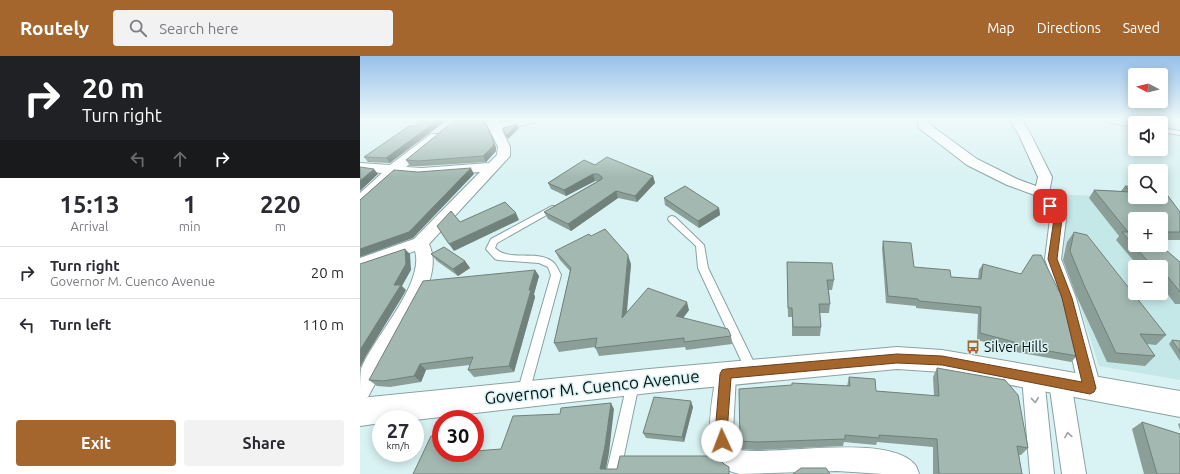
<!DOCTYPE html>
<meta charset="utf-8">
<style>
:root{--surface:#fff;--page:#f2f2f3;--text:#2b2b33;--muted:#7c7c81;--line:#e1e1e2;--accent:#a5662d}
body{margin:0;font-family:Ubuntu,sans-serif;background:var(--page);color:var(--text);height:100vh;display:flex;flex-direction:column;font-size:15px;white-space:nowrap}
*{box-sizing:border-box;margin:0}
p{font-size:13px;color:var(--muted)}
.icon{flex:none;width:22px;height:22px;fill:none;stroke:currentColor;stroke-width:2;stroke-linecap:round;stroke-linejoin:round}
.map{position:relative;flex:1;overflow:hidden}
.side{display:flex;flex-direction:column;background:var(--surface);width:360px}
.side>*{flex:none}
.hud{background:#202124;color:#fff;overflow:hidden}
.needle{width:26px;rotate:277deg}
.tools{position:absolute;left:768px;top:12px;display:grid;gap:8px}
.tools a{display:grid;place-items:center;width:40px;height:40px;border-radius:4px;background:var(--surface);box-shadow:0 2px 10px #0003;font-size:20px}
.speed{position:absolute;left:12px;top:354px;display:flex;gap:8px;font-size:20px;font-weight:700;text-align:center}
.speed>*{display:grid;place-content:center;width:52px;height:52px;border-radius:50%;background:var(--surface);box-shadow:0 2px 10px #0003;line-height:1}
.speed small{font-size:10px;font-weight:400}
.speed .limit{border:6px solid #d22;background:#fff;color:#111}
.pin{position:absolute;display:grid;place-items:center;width:34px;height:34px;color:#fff;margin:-17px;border-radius:8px;box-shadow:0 2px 6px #0006}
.me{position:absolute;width:44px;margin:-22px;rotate:358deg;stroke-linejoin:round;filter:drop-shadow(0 0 3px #0008)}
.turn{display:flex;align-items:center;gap:14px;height:84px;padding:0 16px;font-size:18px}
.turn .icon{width:52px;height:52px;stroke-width:2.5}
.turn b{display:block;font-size:28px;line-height:34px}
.lanes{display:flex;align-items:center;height:38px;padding:0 16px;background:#0003;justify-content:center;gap:20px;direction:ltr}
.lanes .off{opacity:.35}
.eta{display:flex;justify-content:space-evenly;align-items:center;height:68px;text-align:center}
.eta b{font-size:24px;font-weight:600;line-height:28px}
.primary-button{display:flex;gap:8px;margin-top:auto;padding:8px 16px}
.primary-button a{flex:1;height:46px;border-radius:4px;background:var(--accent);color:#fff;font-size:16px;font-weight:600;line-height:46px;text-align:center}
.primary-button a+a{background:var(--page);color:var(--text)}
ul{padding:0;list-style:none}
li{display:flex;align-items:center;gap:12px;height:52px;padding:0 16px;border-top:1px solid var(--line)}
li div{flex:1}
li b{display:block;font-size:15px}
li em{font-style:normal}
header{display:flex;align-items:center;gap:24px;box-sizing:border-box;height:56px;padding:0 20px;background:var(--accent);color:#fff}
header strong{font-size:19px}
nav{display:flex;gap:22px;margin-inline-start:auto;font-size:14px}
.search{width:280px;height:36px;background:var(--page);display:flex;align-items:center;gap:10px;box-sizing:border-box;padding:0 14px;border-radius:4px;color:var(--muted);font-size:15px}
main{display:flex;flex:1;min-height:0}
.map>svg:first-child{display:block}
</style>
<header>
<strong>Routely</strong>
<div class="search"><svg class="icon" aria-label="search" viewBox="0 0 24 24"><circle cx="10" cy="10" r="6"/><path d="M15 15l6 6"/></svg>Search here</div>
<nav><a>Map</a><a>Directions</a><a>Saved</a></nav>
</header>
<main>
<section class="side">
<div class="hud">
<div class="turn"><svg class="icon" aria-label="right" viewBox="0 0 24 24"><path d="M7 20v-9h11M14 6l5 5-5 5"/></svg><div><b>20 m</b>Turn right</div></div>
<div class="lanes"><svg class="icon off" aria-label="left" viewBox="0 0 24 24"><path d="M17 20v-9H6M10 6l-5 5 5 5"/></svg><svg class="icon off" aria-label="ahead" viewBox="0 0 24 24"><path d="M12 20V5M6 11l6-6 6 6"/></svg><svg class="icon" aria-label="right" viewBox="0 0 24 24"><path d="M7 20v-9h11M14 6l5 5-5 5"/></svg></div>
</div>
<div class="eta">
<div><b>15:13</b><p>Arrival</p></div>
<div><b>1</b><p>min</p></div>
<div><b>220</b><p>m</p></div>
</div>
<ul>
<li><svg class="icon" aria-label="right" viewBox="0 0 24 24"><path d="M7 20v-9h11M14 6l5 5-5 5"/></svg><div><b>Turn right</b><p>Governor M. Cuenco Avenue</p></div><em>20 m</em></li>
<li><svg class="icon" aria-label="left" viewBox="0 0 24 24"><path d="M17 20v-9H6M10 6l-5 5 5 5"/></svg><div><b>Turn left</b></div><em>110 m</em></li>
</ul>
<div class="primary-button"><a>Exit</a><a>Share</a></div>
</section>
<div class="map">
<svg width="820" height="418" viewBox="0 0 820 418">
<rect width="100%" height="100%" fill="#d9f2f3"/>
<path fill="#c4e7e8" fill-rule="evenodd" d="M684,138L740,140L775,163V189L820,219V324L739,310L719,247L695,199L700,178ZM775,211H801V237H775Z"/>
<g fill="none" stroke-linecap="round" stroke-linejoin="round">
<g stroke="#8aa2a3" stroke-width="2">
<path id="service" d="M743,64H757L775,67V71L746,66Z
M801,72L820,75V79L801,76Z
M192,150H198L199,152L137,187L135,192C149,207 181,192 195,208C197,211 199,215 201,219L169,337L167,341L163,342L159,341L157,337L191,219L188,211L179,207L138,204L135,203L126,193L131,183Z
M312,160L315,161L344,189L348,212L398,315L396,318L392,320L388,318L386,315L338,212L336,190L309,165L308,163L309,161Z
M273,323L277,324L279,328L260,418H246L267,328L269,324Z"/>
</g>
<g stroke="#8aa2a3" stroke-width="2">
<path id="minor" d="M125,64H137L139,67L155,64H178L176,66L142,74L150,91V100L69,188C75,202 73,213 69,227L8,341L0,344C0,335 0,321 1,313C13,282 65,228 55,195L0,214V202L54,183L120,116L62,120L37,118L5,148L0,150V137L22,117L0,115V107L30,109L71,78H79L81,81L79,84L46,111L62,112L129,107L137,99L138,91Z
M557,64H569V68L617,103L657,123L676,130L678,121L659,79L650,64H662L671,79L692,121L689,137L706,163L701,203L716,242L741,332L738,339L730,342L722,339L719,332L698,242L685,203L690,163L677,140L647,129L607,109L559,72Z
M366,309L373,311L376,318L373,377L375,388L380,394C418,400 531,376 556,410C557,412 558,415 559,418H523L477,415L380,418C336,411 352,349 356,318L359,311Z
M673,312L680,314L684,321L694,418H670L662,321L666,314Z
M700,316L708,319L711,326L726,418H702L689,326L692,319Z"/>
</g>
<g stroke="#8aa2a3" stroke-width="2">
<path id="secondary" d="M537,291L582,294L820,335V361L582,316L537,313L289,337L55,364L21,363V367L0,370V342L289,313Z"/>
</g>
<use href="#service" fill="#fff" fill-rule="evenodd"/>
<use href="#minor" fill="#fff" fill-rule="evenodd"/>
<use href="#secondary" fill="#fff" fill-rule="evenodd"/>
</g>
<path fill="#8b9e97" d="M54,70L30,107L8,106L4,101Z
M136,91V95L126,106L62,110H50L46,104Z
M235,109L293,120L295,127L277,146L258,142L211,175L188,163L184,156L238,125H235L206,140L191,133L188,127Z
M765,130L820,156V184H801V163H775V189L820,206V248H815L801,229V211H779L756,184L759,180L729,142L734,134L761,135Z
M304,142L359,152L360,159L339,172L305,149Z
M714,176L806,279L796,289L787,288L795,300L785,310L747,306L716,239L703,204L707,186Z
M231,180L271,208L267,257L329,254L323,262L371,280L372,288L326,294L325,291L239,300L235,291L199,296L194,287L210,215L200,204L195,195Z
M523,185L554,211L591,221L618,223L619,214L623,208L699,234L700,232L717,300L711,306L650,295L649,292L617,284L618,258L556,252V250L526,247L522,192Z
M71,198L105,205L110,212L98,220L77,205Z
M427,206L474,224L472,234H469L470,248L469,257H460L461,271L460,280H432V261H428L427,216Z
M175,214L179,220L174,238L175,241L154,316L114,321L108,314L110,309L66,314L61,326L30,331L17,330L9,324Z
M812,284L820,285V305L809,288Z
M577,312L668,392L661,399H659L662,418H573V391L517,386L516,389L484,386L483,390L397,394L381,393L380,385L487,330L489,321L516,335L574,340L573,321Z
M333,351L324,386L286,382L283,377Z
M782,366L820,418H784L772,373Z
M820,367V374L818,368Z"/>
<path fill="#71817b" d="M78,64H87L30,107L26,102Z
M124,64L136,91V95L126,106L123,100Z
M157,68L159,72L148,83L146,80Z
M111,112L114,118L53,182L0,201V193Z
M14,113L18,118L0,135V125Z
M233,118L235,125L206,140L204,134Z
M293,120L295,127L277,146L275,140Z
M256,135L258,142L211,175L208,168Z
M359,152L360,159L339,172L338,165Z
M156,157L159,164L94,195L89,188Z
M45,193L50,198L51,214L42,230L46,234L44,238L6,300L0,312V294L34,229Z
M268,199L271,208L265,271L262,262Z
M105,205L110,212L98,220L93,213Z
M175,214L179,220L174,238L175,241L154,316L149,310Z
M327,246L329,254L318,269L316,260Z
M60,308L66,314L61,326L54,320Z
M331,345L333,351L324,386L322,381Z
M251,347L254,353L249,397L245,418L240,413Z"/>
<path fill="#a2b8b0" stroke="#71817b" d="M63,64H78L26,102L4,101L49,70H54Z
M95,64H124L134,86L133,90L123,100L59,105L46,104Z
M157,68L146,80L143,72Z
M247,101L293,120L275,140L256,135L208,168L184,156L242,123V121L238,118H233L204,134L188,127L224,104L235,109Z
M0,111L14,113L0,125Z
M111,112L49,176L0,193V144L1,143L34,114L58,116Z
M325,130L359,152L338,165L304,142Z
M765,130L775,131V141H801V132H802L820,156V176H801V163H775V189H800L820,206V236L808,221L801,220V211H793L762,176H768L734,134L771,136Z
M145,146L156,157L89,188L77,170L91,155L100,166Z
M245,173L268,199L262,262L288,232L327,246L316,260L368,273L371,280L324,286V282L235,292L237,282L194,287L211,212L195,195L229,178L231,180Z
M714,176L727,179L806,279L780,278L795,300L756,297L724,229L710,195Z
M523,185L551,187L554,211L590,214L591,221L621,223L623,208L661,218L673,199H681L699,235L700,232L717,300L654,289V286L620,277L621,251L559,245L558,243L528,240Z
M84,191L105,205L93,213L71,198Z
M45,193L46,208L34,229H41L39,232L0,294V208Z
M427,206L472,207L474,224H467L470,248H459L461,271H433L432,252H428Z
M175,214L169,234H171L149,310L108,314L113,301L60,308L54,320L23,325L9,324L63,225Z
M812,284L820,285V296Z
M577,312L645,324L658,339L668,392L657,390L662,418H579L577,383L519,379V382L485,379V383L397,386L380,385L379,333L432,329V327L490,330L489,321L515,323L516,335L579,340Z
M294,341L331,345L322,381L283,377Z
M251,347L245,390L240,413H257L260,400H356L364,408L369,411V418H53L71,380H81V395L80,397H115V395L141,393L153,360L200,358L201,352Z
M782,366L820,378V418H797Z
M441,412H466L470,418H433Z"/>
<defs><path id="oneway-chevron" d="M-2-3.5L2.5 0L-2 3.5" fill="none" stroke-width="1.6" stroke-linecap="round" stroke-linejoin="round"/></defs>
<g stroke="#9da1a1">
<use href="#oneway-chevron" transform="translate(675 344) rotate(84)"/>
<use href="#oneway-chevron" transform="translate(708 379) rotate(-99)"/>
</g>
<linearGradient id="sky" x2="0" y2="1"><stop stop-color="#97c0ea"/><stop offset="0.52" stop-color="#eef9fa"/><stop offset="1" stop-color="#eef9fa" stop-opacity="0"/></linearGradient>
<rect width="820" height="122" fill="url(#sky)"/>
<path fill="#a5662d" stroke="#6b421d" d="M690,147L693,148L702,163L697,203L712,242L736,332L734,336L730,338L582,309L537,307L371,322L367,377L369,385L367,390L362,392L358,390L355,377L360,318L362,314L366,313L537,298L582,300L722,326L702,242L688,203L694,163L686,150Z"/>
<defs>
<g id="bus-bare" transform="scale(1.08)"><path d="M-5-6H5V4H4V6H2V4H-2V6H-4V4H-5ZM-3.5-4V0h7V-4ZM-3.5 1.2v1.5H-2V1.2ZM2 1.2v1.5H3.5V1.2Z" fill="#a5662d" stroke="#d9f2f3" stroke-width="2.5" paint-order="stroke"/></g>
</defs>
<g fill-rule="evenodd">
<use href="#bus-bare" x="613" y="291"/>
</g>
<g text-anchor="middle" stroke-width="3" stroke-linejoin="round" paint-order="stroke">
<g font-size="14" fill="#0b1414" stroke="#d9f2f3" text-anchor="start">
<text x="624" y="296">Silver Hills</text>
</g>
<g font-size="17" fill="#0b1414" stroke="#d9f2f3">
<text transform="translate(232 331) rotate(-6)" y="6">Governor M. Cuenco Avenue</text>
</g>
</g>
</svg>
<div class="tools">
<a><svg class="needle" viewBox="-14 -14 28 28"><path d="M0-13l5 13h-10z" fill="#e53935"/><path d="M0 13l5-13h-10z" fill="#7c7c81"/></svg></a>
<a><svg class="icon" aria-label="sound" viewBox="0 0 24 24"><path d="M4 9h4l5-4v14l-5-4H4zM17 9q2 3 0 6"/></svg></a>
<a><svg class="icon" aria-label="search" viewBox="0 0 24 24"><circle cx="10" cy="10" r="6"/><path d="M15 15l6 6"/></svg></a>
<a>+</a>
<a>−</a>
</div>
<div class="speed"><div>27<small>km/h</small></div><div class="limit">30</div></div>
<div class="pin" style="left:690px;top:150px;background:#d93025"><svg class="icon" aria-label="arrive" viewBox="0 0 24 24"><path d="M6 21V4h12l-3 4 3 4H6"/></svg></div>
<svg class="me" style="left:362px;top:385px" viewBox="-20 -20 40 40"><circle r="19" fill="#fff"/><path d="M0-13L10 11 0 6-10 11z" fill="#a5662d"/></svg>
</div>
</main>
